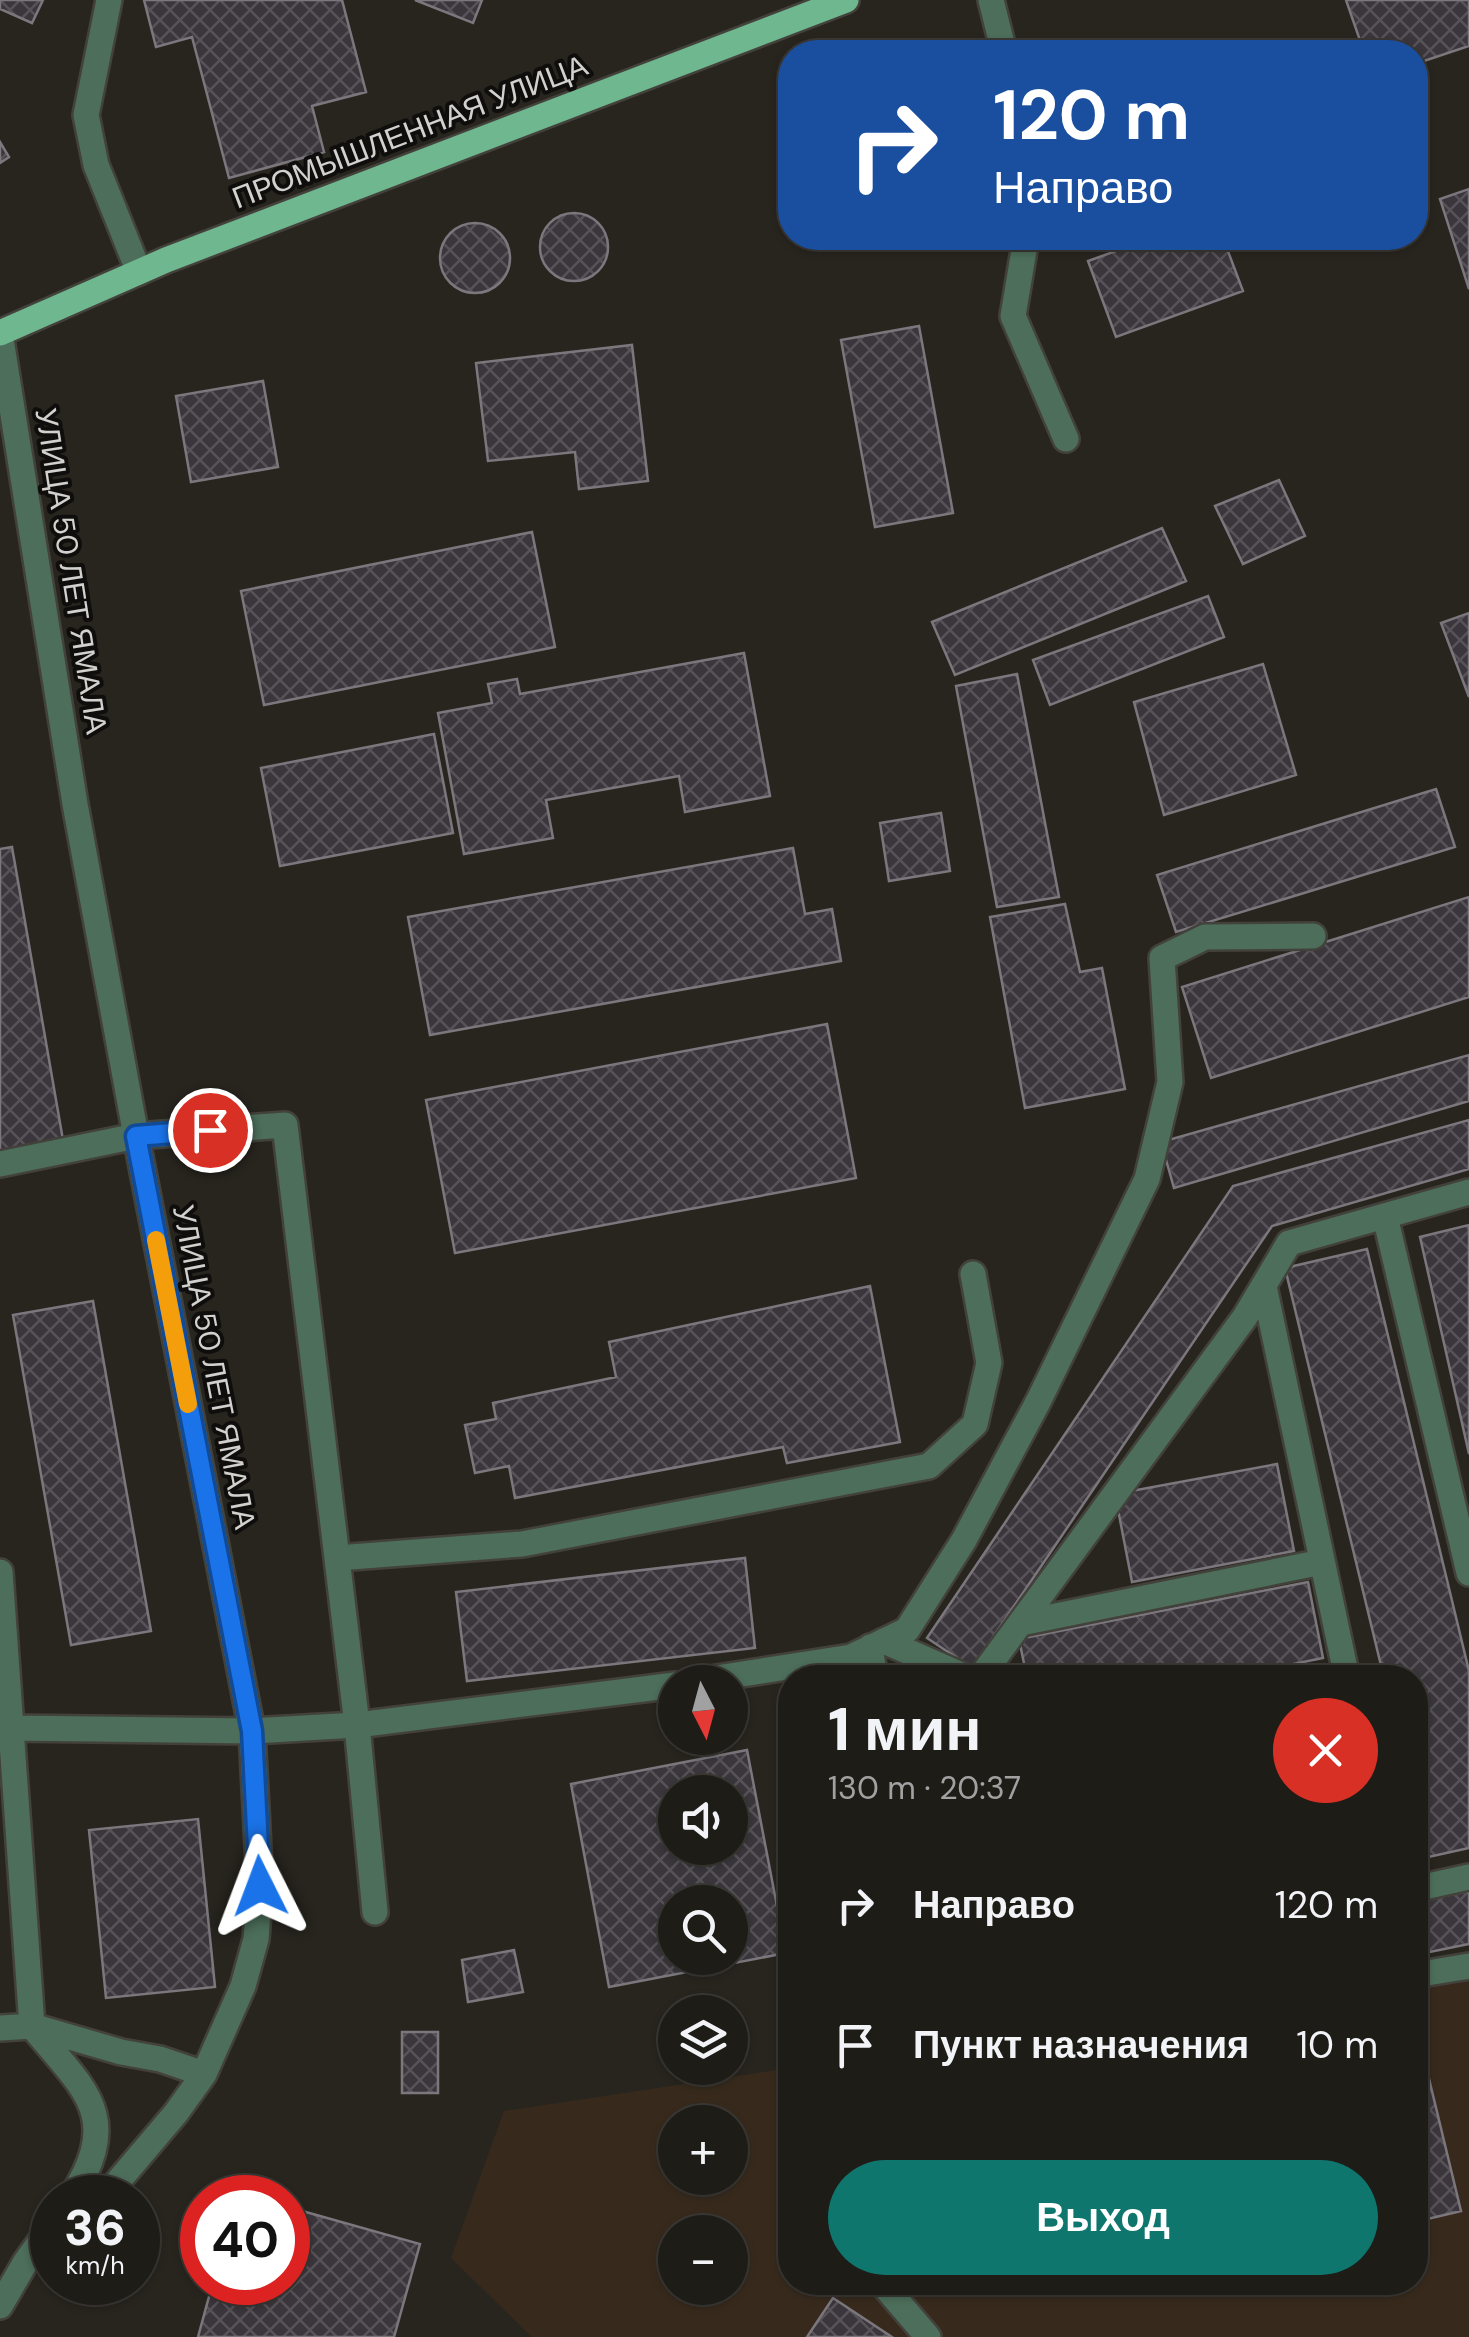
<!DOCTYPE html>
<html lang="ru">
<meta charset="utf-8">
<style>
:root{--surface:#1e1c17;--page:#262520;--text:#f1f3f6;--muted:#a1a1a1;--line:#3c3a36;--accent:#0f766e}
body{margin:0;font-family:"DM Sans",sans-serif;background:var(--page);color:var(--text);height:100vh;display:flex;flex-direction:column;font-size:38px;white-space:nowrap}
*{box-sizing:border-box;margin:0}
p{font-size:32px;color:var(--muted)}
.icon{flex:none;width:55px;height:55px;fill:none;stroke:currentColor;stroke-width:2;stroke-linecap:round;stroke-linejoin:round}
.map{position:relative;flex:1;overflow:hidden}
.side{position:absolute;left:778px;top:1665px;width:650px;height:630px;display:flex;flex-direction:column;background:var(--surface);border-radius:40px;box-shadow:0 2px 8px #0004,0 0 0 2px var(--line)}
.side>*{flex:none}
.banner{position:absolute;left:778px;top:40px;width:650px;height:210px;border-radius:40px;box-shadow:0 2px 8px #0004,0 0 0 2px var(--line);background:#1a4fa0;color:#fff;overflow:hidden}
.needle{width:65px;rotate:174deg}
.fabs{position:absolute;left:658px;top:1665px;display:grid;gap:20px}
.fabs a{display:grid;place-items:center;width:90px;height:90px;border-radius:50%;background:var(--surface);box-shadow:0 2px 8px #0004,0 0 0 2px var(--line);font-size:50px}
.speed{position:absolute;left:30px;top:2175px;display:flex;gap:20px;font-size:50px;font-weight:700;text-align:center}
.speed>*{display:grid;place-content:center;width:130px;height:130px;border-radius:50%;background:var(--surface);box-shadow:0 2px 8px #0004,0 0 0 2px var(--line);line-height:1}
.speed small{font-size:25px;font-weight:400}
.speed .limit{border:15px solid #d22;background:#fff;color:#111}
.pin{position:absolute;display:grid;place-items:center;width:85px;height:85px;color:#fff;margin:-42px;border:5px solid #fff;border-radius:50%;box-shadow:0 2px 10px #0007}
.me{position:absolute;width:110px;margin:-55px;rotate:357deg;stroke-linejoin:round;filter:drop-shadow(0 0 8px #0008)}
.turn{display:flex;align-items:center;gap:35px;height:210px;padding:0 50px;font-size:45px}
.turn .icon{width:130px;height:130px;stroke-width:2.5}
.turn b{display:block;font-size:70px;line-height:85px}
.round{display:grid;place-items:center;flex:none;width:105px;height:105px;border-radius:52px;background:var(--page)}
.overview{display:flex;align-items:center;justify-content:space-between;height:170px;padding:0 50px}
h1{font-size:60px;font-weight:800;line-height:75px}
.cta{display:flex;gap:20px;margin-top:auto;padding:20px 50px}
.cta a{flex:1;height:115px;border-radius:60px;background:var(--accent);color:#fff;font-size:40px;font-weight:800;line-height:115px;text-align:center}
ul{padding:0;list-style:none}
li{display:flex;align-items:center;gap:30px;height:140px;padding:0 50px}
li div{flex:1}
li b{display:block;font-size:38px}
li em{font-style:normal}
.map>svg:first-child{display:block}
</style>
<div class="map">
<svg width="1469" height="2337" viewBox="0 0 1469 2337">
<defs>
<pattern id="building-cross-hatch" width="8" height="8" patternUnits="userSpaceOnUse" patternTransform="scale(2.5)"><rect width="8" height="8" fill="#3a363c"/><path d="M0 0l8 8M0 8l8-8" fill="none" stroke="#565257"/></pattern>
</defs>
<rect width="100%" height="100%" fill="#28251f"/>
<path fill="#372a1d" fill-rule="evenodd" d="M1469,1968V2337H532L451,2258L504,2111L790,2068V2282H1415V1976ZM675,2122H730V2178H675ZM675,2232H730V2288H675Z"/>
<path fill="url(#building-cross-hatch)" stroke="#7b777d" stroke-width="2.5" fill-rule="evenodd" d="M0,0H43L32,23L0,9Z
M144,0H342L366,92L312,106L324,152L229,178L192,37L156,47Z
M415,0H482L473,23Z
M1346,0H1469V46L1415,64V52H1364Z
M0,142L9,157L0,163Z
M1469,189V289L1440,199Z
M540 247a34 34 0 1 1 68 0a34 34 0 1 1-68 0Z
M440 258a35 35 0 1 1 70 0a35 35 0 1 1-70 0Z
M1152,238H1223L1243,291L1116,337L1088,261Z
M919,326L953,513L875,527L841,340Z
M632,345L648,481L579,489L575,452L488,461L476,363Z
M263,381L278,467L191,482L176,396Z
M1279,480L1305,536L1243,564L1215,506Z
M1162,528L1186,581L955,675L932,622Z
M532,532L555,647L264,705L241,591Z
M1208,596L1224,637L1050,705L1033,660Z
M1469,613V697L1441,623Z
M744,653L770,796L685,812L679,776L546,800L553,838L464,854L438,713L492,703L488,684L517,679L520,694Z
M1263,664L1296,775L1164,815L1134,702Z
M1017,674L1059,897L997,907L956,686Z
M434,734L453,833L280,866L261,768Z
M1436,789L1455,847L1176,932L1157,875Z
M941,813L950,871L889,881L880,823Z
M12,847L63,1140L0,1151V849Z
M793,848L805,914L832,909L841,961L430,1035L408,917Z
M1469,897V997L1211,1078L1182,987Z
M1065,904L1080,972L1102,968L1125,1089L1025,1108L990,917Z
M827,1024L856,1178L455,1253L426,1100Z
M1469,1055V1101L1174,1188L1161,1142Z
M1469,1120V1169L1272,1226L972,1668L927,1638L1233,1186Z
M1469,1225V1454L1420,1237Z
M1367,1249L1469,1671V1848L1415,1860V1823L1419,1822L1415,1806V1678H1384L1285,1268Z
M870,1286L900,1442L787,1463L783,1447L515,1498L509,1466L475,1473L465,1425L496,1419L493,1403L616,1377L609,1342Z
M93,1301L151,1631L71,1645L13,1315Z
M1277,1464L1294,1551L1132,1582L1115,1494Z
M745,1558L755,1648L467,1681L456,1592Z
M1308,1582L1323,1658L1225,1678H1027L1019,1639Z
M747,1750L786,1953L609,1987L571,1784ZM675,1792H730V1848H675ZM675,1902H730V1958H675Z
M198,1819L215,1987L106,1998L89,1830Z
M1469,1891V1944L1415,1955V1902Z
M514,1950L523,1992L468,2002L462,1960Z
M402,2032H438V2093H402Z
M1423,2054L1461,2211L1415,2222V2056Z
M288,2207L420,2244L394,2337H198L213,2282H288Z
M833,2298L892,2337H807Z"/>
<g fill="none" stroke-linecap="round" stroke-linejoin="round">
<g stroke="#43413b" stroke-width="30">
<path id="minor" d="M109,0L86,115L96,165L139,272
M991,0L1004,52
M1026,238L1013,316L1066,439
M0,333L75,804L136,1136L252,1731L260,1886L256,1939L243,1986L204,2074L176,2113L104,2198
M0,1164L136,1136L285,1125L357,1725L375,1912
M1385,1216L1469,1573
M1264,1286L1347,1678
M337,1558L522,1544L929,1466L975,1424L989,1363L973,1274
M0,1572L32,2026C84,2090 124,2115 71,2198
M1021,1623L1322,1562
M884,1641L968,1678
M870,1647L875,1678
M980,1678L1245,1317L1289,1243L1469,1192
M691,1682L851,1657L907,1630L964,1540L1038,1402L1147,1179L1170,1082L1162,958L1205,937L1313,936
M13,1728L252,1731L357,1725L675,1685
M1415,1889L1469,1877
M1415,1975L1469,1966
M0,2028L32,2026L121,2052L160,2059L204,2074
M881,2282L928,2337
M0,2306L25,2263L52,2225"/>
</g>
<g stroke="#43413b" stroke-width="30">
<path id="major" d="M0,333L166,260L846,0"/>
</g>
<use href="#minor" stroke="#4c6e5a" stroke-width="25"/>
<use href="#major" stroke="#6fb78e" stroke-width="25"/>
</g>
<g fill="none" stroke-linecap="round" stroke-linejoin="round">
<g stroke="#114b97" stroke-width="25">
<path id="route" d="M210,1130L136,1136L252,1731L260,1886"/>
</g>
<use href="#route" stroke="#1a73e8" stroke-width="18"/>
<path stroke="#f59e0b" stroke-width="18" d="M156,1240L188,1404"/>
</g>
<g text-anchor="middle" stroke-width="8" stroke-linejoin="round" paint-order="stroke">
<g font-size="30" fill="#d3d1ce" stroke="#100e0c">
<text transform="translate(410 132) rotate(-21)" y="10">ПРОМЫШЛЕННАЯ УЛИЦА</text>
<text transform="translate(71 571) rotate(81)" y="10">УЛИЦА 50 ЛЕТ ЯМАЛА</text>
<text transform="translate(214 1367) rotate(79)" y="10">УЛИЦА 50 ЛЕТ ЯМАЛА</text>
</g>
</g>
</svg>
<div class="fabs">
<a><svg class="needle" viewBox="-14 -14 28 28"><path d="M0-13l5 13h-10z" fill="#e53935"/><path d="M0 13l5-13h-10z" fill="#a1a1a1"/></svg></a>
<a><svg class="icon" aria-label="sound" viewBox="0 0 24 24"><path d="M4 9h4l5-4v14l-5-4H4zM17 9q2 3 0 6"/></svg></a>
<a><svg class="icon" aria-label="search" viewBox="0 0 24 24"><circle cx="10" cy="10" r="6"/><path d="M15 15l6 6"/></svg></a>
<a><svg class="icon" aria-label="layers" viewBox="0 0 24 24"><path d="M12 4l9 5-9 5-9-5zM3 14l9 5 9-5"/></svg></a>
<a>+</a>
<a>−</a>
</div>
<div class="speed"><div>36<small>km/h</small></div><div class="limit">40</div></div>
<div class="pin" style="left:210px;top:1130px;background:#d93025"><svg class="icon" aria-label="arrive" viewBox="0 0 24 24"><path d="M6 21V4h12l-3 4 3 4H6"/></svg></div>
<svg class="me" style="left:260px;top:1886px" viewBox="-20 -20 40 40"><path d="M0-17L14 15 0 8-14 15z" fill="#1a73e8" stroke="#fff" stroke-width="4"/></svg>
<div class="banner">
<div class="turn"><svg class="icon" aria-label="right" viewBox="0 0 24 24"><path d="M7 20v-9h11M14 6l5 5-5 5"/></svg><div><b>120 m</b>Направо</div></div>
</div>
<section class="side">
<div class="overview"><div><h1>1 мин</h1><p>130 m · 20:37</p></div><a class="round" style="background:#d93025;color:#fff"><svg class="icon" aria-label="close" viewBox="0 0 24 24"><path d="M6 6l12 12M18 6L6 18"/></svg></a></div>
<ul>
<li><svg class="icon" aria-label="right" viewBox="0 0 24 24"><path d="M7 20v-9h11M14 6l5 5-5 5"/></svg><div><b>Направо</b></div><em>120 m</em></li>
<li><svg class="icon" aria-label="arrive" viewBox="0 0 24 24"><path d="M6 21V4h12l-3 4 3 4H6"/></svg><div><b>Пункт назначения</b></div><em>10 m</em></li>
</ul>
<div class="cta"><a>Выход</a></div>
</section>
</div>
